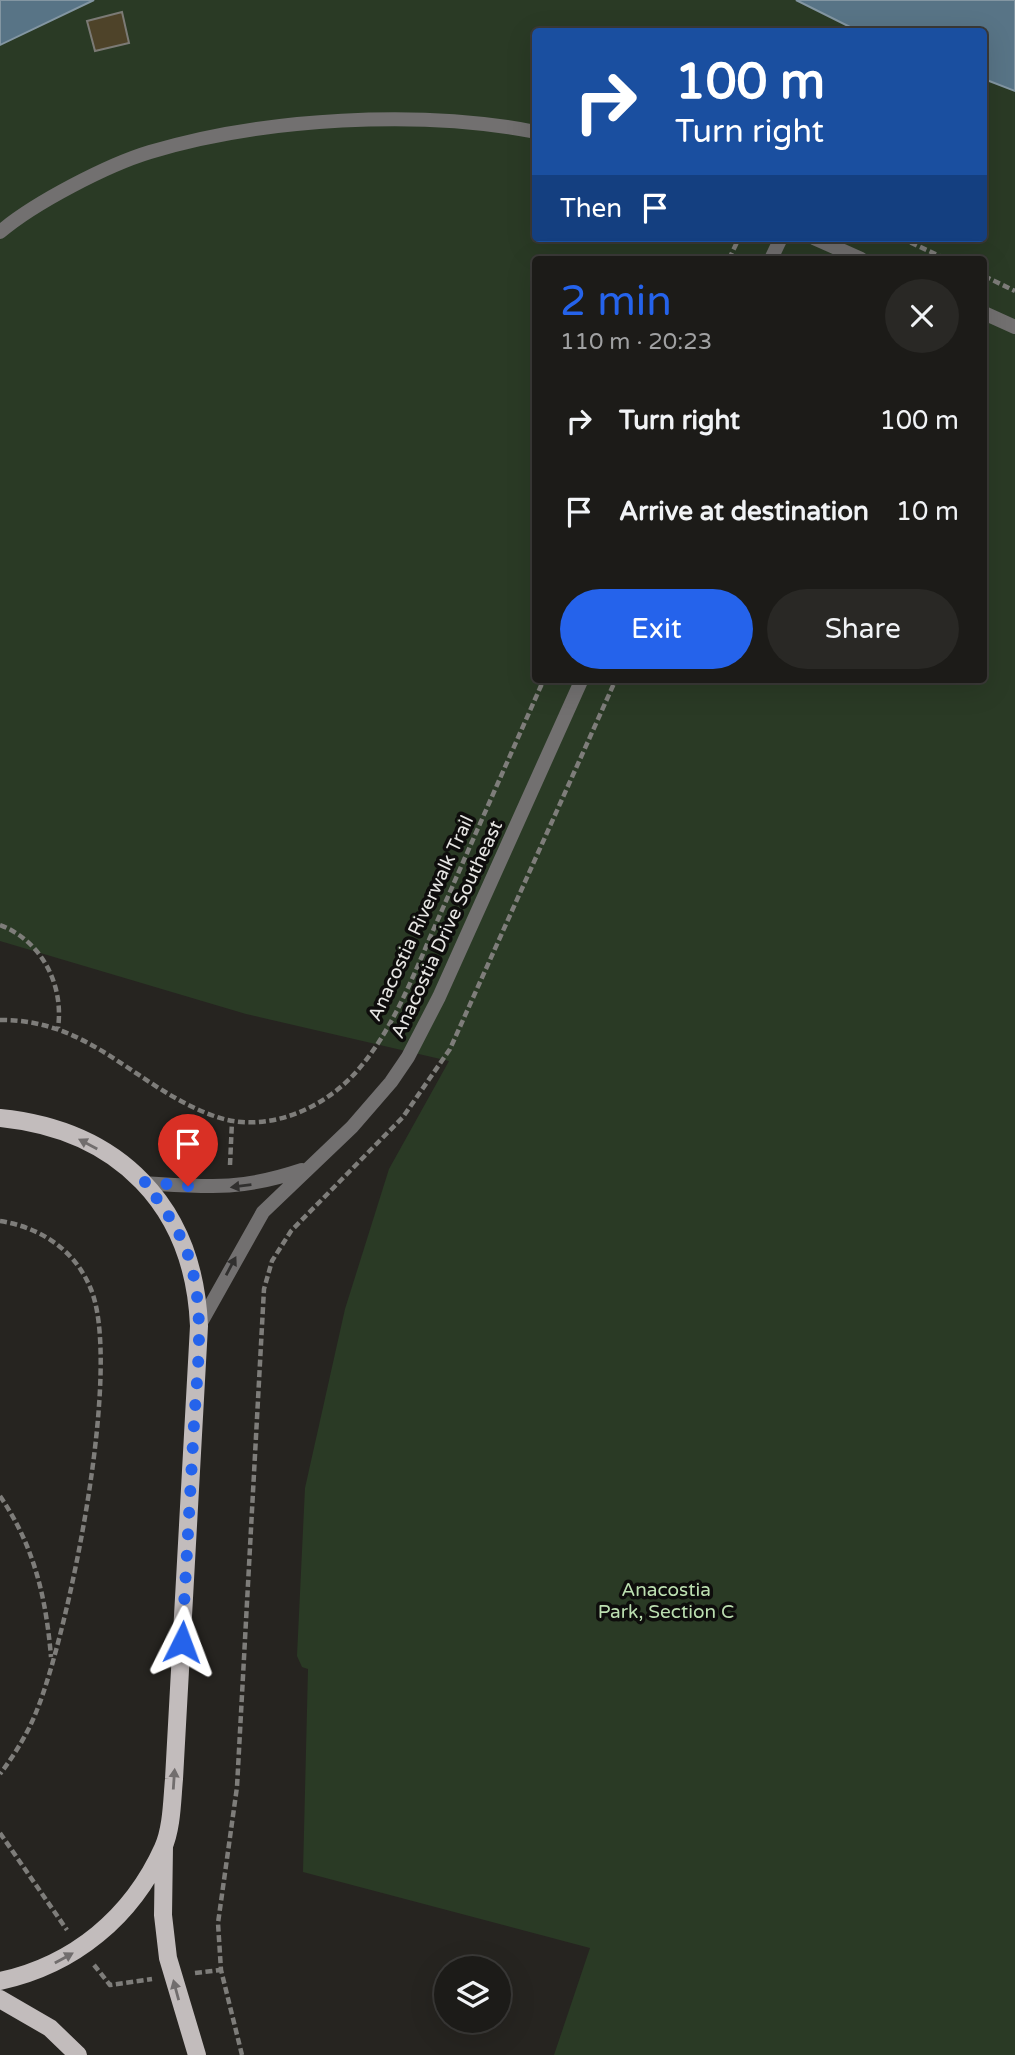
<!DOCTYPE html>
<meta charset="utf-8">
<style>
:root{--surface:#1c1b18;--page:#292825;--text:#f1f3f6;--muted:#a0a1a2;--line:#3a3937;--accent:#2563eb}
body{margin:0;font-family:"Varela Round",sans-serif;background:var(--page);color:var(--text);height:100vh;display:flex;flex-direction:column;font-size:26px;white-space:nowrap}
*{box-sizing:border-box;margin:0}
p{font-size:23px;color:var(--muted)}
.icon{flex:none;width:38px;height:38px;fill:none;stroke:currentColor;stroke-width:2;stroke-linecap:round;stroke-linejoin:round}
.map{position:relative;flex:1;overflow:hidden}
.drawer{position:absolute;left:532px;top:256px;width:455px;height:427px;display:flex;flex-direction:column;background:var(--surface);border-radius:7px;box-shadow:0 7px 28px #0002,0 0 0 2px var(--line)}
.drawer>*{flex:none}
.top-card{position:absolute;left:532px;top:28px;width:455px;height:214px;border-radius:7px;box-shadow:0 7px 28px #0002,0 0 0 2px var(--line);background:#1a4fa0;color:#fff;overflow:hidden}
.buttons{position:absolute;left:434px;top:1956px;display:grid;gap:14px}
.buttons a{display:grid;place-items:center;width:77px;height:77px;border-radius:50%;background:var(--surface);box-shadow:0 7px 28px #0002,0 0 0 2px var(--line);font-size:35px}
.pin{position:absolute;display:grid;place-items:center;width:60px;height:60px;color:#fff;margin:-72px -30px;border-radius:50% 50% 50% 0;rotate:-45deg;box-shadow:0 0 7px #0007}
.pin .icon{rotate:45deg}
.me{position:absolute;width:77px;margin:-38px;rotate:3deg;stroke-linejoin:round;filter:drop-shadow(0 0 5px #0008)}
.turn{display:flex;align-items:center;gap:24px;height:147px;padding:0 28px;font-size:32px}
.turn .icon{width:91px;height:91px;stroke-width:2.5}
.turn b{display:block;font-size:49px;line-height:60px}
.then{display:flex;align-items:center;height:66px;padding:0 28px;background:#0003;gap:14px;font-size:26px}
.round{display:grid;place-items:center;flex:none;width:74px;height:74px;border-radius:37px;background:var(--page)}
.head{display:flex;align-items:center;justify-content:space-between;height:119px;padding:0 28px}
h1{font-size:42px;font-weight:600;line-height:52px;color:var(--accent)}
.button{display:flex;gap:14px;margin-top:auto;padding:14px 28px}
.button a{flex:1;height:80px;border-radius:42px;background:var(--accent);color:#fff;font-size:28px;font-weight:600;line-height:80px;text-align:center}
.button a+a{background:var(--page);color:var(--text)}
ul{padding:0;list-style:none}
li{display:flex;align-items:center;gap:21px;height:91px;padding:0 28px}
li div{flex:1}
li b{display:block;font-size:26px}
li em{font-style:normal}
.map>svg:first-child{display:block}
</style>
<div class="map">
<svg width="1015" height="2055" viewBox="0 0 1015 2055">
<rect width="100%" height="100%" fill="#262420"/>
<path fill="#2a3a25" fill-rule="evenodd" d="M94,0H796L858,31L536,32V238H984V79L1015,91V2055H554L590,1948L303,1872L308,1669L302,1667L297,1656L305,1488L345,1309L389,1169L449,1061L246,1014L0,941V45ZM536,259H984V679H536Z"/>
<path fill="#587486" stroke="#8396a2" stroke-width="2" d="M0,0H94L0,45Z
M796,0H1015V91L984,79V32L858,31Z"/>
<path fill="#4e4329" stroke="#7b7a75" stroke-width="2" d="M122,12L129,43L95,51L87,21Z"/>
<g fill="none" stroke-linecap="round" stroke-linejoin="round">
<path stroke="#7e7d7a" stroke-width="4.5" stroke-dasharray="7 3.5" stroke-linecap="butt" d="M901,238L946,259
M729,259L739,238
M984,276L1015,291
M0,925C42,941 64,985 58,1028
M0,1020C91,1019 136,1088 214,1116C265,1135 324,1109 357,1071C395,1028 416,968 439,917C474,837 509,758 544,679
M230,1165L232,1121
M0,1221C39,1227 74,1249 90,1287C124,1363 69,1630 37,1710C28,1733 15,1754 0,1774
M0,1496C34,1546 46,1597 51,1657
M0,1833L67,1930
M94,1965L110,1985L152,1979
M195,1973L221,1970
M242,2055L221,1970L218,1923L237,1787L264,1289L272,1261L291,1231L403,1117L450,1049L616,679"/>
<path stroke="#727070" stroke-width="14" d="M0,232C34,203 107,165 150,152C263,118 420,109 536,132"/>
<path stroke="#727070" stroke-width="14" d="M814,238L861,259
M771,259L781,238
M984,313L1015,327
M144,1183C209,1187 239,1191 302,1170
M199,1326L263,1212L352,1127L391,1082L408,1057L439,997L582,679"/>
<path stroke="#c2bcbc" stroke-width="18" d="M0,1118C119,1130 194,1206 199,1326L174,1779C172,1800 172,1828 163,1848C132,1917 74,1965 0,1981
M164,1846L163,1915L168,1958L197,2055
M0,1999L50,2028L78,2055"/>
</g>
<defs><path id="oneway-solid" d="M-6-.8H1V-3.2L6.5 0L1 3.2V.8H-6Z" transform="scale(1.75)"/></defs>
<g fill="#716d6d">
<use href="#oneway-solid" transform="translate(88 1144) rotate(-152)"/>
<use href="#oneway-solid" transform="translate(174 1779) rotate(-86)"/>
<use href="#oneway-solid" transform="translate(64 1958) rotate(-29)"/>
<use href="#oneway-solid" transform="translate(176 1990) rotate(-105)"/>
</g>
<g fill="#31302f">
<use href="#oneway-solid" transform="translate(241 1186) rotate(173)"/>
<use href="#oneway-solid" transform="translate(231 1266) rotate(-62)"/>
</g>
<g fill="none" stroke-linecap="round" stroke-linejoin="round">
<path stroke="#2563eb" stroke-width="12" stroke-dasharray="0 21.6" d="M182,1642C186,1570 190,1497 194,1424C197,1372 205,1316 191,1265C183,1234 164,1207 144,1182L188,1186"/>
</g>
<g text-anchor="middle" stroke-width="7" stroke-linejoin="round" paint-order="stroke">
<g font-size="19" fill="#e6e5e3" stroke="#0e0d0c">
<text transform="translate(420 918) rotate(-65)" y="7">Anacostia Riverwalk Trail</text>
<text transform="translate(446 929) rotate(-65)" y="7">Anacostia Drive Southeast</text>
</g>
<g font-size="19" fill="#bbdeb0" stroke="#0e0d0c">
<text x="666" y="1596">Anacostia<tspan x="666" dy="22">Park, Section C</tspan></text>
</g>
</g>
</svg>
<div class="buttons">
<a><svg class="icon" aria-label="layers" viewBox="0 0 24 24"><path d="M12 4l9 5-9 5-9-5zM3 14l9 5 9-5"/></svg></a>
</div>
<div class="pin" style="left:188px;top:1186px;background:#d93025"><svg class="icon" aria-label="arrive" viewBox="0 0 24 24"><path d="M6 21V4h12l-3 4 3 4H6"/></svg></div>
<svg class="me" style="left:182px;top:1642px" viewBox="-20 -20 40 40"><path d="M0-17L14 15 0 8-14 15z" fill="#2563eb" stroke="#fff" stroke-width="4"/></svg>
<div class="top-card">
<div class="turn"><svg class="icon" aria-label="right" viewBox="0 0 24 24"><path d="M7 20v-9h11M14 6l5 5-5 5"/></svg><div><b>100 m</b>Turn right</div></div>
<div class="then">Then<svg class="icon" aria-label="arrive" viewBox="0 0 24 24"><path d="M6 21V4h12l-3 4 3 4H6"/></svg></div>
</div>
<section class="drawer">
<div class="head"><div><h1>2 min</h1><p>110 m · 20:23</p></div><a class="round"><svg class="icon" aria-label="close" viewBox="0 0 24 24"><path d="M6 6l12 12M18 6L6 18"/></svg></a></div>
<ul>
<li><svg class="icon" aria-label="right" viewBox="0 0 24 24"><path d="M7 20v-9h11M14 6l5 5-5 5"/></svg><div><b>Turn right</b></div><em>100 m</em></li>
<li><svg class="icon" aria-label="arrive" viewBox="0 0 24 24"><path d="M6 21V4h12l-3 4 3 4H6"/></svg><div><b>Arrive at destination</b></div><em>10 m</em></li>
</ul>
<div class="button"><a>Exit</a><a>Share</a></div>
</section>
</div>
